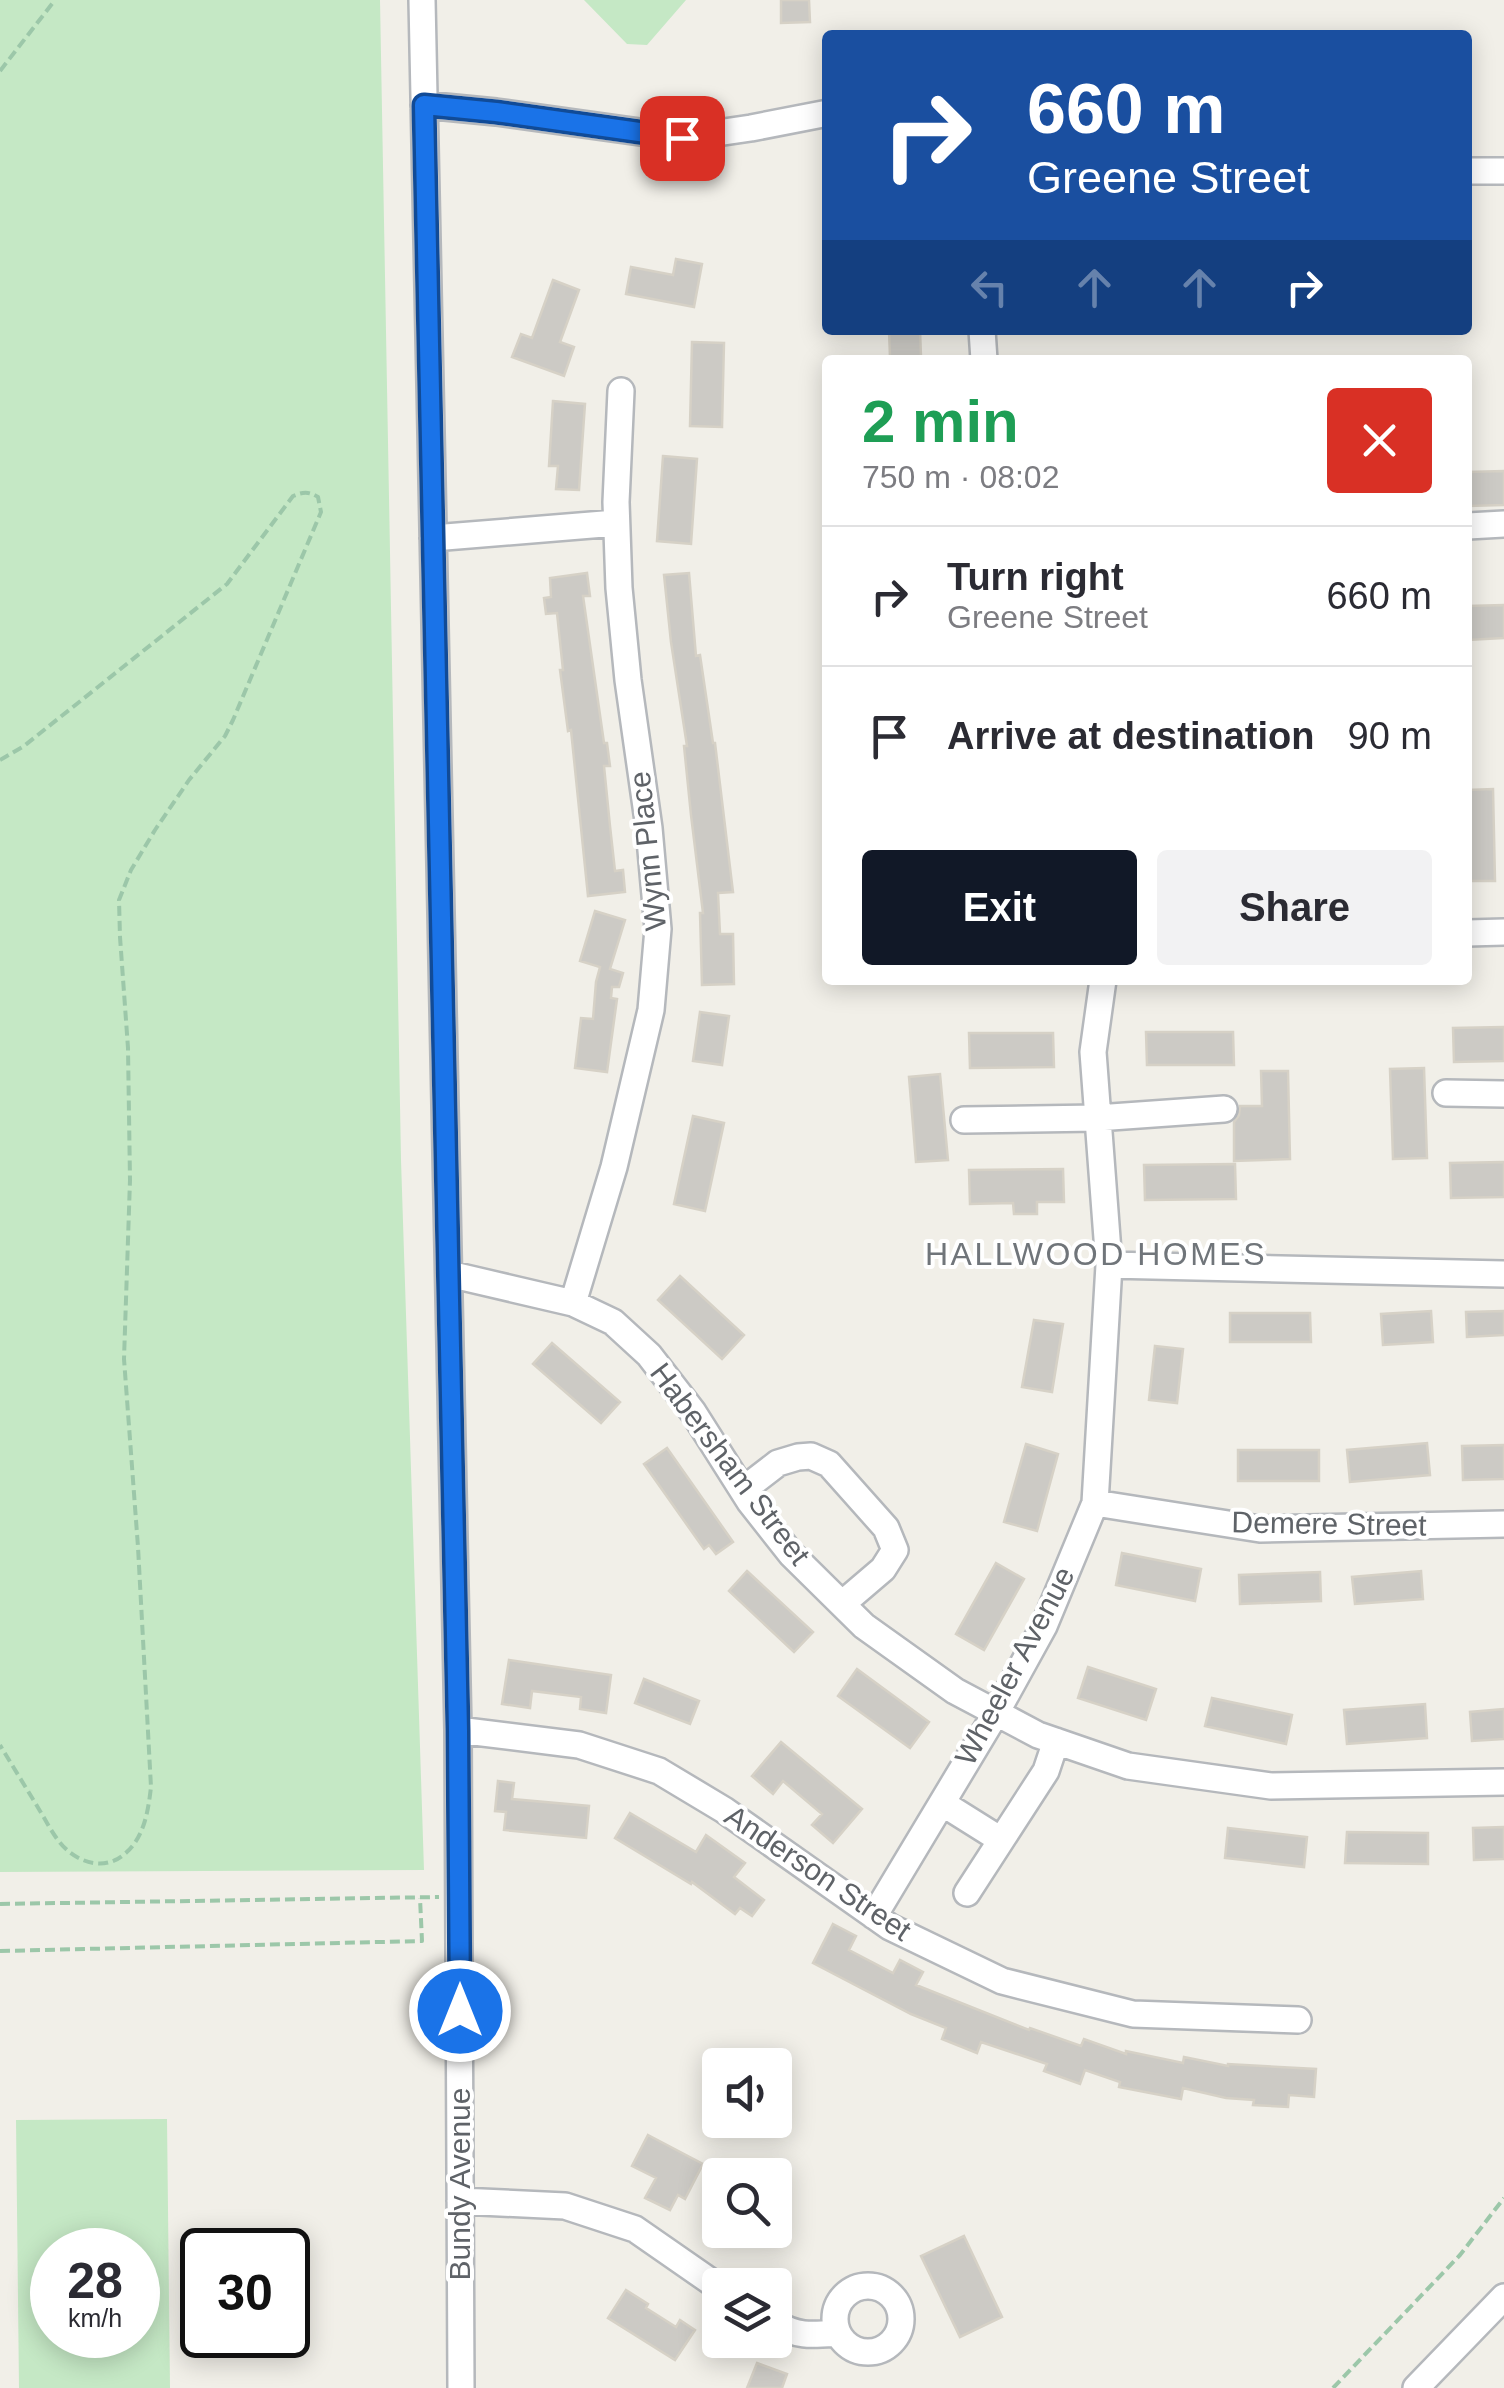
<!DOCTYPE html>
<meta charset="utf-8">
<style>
:root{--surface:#fff;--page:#f2f2f3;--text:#2b2b33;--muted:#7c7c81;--line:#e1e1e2;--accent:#111827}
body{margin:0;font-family:Helvetica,sans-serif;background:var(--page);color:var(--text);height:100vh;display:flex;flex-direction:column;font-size:38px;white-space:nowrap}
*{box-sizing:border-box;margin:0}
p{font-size:32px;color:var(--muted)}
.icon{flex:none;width:55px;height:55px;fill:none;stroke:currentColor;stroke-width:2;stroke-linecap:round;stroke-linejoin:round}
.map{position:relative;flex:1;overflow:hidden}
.sheet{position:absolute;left:822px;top:355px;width:650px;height:630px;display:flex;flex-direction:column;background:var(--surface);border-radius:10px;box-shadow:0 5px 25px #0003}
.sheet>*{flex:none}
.top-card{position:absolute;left:822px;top:30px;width:650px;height:305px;border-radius:10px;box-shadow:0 5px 25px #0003;background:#1a4fa0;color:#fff;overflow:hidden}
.controls{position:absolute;left:702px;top:2048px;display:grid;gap:20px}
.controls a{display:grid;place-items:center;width:90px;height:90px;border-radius:10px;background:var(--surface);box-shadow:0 5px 25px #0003;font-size:50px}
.speed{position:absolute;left:30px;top:2228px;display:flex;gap:20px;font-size:50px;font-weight:700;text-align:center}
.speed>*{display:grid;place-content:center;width:130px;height:130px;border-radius:50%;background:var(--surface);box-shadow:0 5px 25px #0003;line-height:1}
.speed small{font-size:25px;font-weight:400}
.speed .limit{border:5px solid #111;border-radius:15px;background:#fff;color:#111}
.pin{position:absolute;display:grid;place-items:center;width:85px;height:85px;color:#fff;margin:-42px;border-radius:20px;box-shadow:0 5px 15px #0006}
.me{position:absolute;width:110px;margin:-55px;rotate:0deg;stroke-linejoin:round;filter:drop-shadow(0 0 8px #0008)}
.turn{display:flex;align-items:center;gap:35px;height:210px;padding:0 40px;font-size:45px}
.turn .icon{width:130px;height:130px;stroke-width:2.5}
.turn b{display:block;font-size:70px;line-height:85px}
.lanes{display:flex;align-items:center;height:95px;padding:0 40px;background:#0003;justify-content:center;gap:50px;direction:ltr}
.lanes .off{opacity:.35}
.round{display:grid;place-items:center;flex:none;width:105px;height:105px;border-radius:10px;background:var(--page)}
.head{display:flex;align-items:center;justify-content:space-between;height:170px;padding:0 40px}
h1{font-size:60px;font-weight:800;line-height:75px;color:#1e9e55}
.action{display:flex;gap:20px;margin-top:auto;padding:20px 40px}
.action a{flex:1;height:115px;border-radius:10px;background:var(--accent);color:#fff;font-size:40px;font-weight:800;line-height:115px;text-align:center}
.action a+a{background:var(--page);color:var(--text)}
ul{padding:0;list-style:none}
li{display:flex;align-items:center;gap:30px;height:140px;padding:0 40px;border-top:2px solid var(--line)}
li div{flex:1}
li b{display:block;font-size:38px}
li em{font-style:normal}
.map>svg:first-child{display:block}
</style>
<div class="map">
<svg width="1504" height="2388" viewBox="0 0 1504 2388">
<rect width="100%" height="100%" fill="#f1efe8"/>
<path fill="#c5e8c5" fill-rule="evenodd" d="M0,0H380L401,1160L424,1870L0,1872Z
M584,0H686L647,45L627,44Z
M167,2119L170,2388H19L16,2120ZM52,2250H138V2335H52Z"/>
<path fill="#cccac5" stroke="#d6d1c6" stroke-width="2.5" d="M781,0H809L810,22L781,23Z
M676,259L702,264L694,307L626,294L631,267L673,275Z
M553,280L579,290L560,342L574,347L564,376L512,357L521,334L532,338Z
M889,330H920L921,357H890Z
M692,342L724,343L722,427L690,426Z
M553,401L585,404L579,490L556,489L558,466H549Z
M663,456L697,459L691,544L657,541Z
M1504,471V505L1468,506V472Z
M587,573L590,596H583L604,743H607L610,766H604L610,826L615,871L623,870L625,892L588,896L571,730L568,731L560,670H563L557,613L546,614L544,598L551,597L550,578Z
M689,573L696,656L700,655L713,743H715L733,892L718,893L720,934H733L734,984L702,985L700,913H703L691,815L684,746H687L671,642L664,575Z
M1504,605V638L1468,640V606Z
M1493,789L1495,881H1468V790Z
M595,911L625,920L610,969L623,973L619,987H612L611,998L617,999L607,1072L575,1068L581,1018L593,1019L596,982L600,967L580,961Z
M700,1012L729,1016L722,1065L693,1061Z
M1504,1027V1061L1454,1062L1453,1028Z
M1146,1032H1233L1234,1065H1147Z
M969,1033H1053L1054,1067L970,1068Z
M1424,1068L1427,1158L1393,1159L1390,1069Z
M1261,1071H1288L1290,1159L1234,1161V1122L1239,1115L1240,1106H1262Z
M940,1074L948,1160L916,1162L909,1077Z
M693,1116L724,1123L705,1211L674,1204Z
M1504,1162V1197L1451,1198L1450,1163Z
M1235,1164L1236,1199L1145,1200L1144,1165Z
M1063,1169L1064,1202H1037V1214H1014L1013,1203L970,1204L969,1170Z
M680,1276L744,1335L722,1359L658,1300Z
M1431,1311L1433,1342L1383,1345L1381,1314Z
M1504,1311V1335L1467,1337L1466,1312Z
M1230,1313H1310L1311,1342H1230Z
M1034,1320L1063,1324L1052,1392L1022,1387Z
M552,1343L620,1402L601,1423L533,1364Z
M1155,1346L1183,1349L1177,1403L1149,1400Z
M1427,1443L1430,1475L1350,1482L1347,1450Z
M1026,1444L1058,1454L1037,1531L1004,1522Z
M1504,1445V1479L1463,1480L1462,1446Z
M667,1448L733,1542L716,1554L709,1545L704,1549L644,1464Z
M1238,1450H1319V1481H1238Z
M1122,1553L1201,1569L1195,1601L1116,1585Z
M996,1563L1024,1579L984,1650L956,1634Z
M747,1571L813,1632L794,1652L729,1591Z
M1421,1571L1423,1599L1355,1604L1352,1577Z
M1320,1572L1321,1601L1240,1604L1239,1575Z
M509,1660L611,1675L606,1713L580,1709L581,1697L532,1691L530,1708L502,1704Z
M1088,1667L1156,1689L1146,1720L1078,1698Z
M857,1669L929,1722L910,1748L838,1696Z
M644,1679L699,1701L690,1724L635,1703Z
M1212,1698L1292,1715L1286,1744L1205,1726Z
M1425,1704L1427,1738L1347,1744L1344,1710Z
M1504,1709V1739L1472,1741L1470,1712Z
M781,1742L862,1809L833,1843L812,1825L822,1814L783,1781L773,1794L752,1776Z
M498,1781L514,1783L512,1799L589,1806L586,1838L504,1830L506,1812L495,1811Z
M630,1813L696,1852L706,1835L745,1863L734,1877L764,1900L752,1916L740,1908L735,1914L692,1882L691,1884L615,1838Z
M1504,1827V1859L1474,1860L1473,1828Z
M1228,1828L1307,1837L1304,1867L1225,1858Z
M1347,1832L1428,1833V1864L1345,1863Z
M833,1924L856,1936L849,1950L893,1973L900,1960L923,1972L916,1985L1029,2030L1030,2028L1081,2046L1084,2039L1126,2054V2051L1183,2063L1184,2057L1228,2066V2064L1316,2069L1314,2097L1289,2095L1288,2107L1253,2105L1254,2100L1226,2098L1183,2088L1181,2099L1119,2087L1120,2082L1085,2070L1080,2084L1044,2071L1047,2064L981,2042L977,2053L942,2039L946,2028L911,2014L813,1963Z
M648,2135L703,2164L685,2199L678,2195L670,2210L645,2198L656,2178L632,2166Z
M964,2236L1002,2317L960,2337L921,2256Z
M626,2290L648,2304L646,2308L676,2327L680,2320L695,2330L675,2360L608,2318Z
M757,2363L787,2374L782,2388H747Z"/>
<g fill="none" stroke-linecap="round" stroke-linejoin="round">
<g stroke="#b5b8bc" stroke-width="30">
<path id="minor" d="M422,0L458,1730L461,2388
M424,105L496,112L683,138L751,128L828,113
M1468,171H1504
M982,330L984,360
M1468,526L1504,524
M433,538L616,523
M1468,933L1504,932
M1446,1093L1504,1094
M964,1120L1097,1118L1224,1109
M1109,1265L1504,1274
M449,1274L573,1303L613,1322L649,1355L693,1412L750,1502L791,1554L864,1626L955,1691L1038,1735L1128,1766L1271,1786L1504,1782
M573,1303L614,1167L651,1010L658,929L649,828L628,680L619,588L616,502L621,391
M743,1490L778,1463L798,1457L811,1456L829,1464L886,1528L895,1550L883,1569L842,1604
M1095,1503L1260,1529L1504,1524
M458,1730L579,1745L659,1771L724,1810L890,1927L1002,1981L1133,2014L1298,2020
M942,1803L1001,1840
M967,1893L1046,1771L1056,1741
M874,1916L996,1713L1044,1626L1095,1503L1109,1265L1093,1052L1103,980
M460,2201L565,2206L635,2229L720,2288
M835 2319a33 33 0 1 1 66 0a33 33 0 1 1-66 0Z
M775,2323C797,2337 812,2335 837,2333
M1416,2388L1504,2297"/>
</g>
<path stroke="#9cc7a9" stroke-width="4" stroke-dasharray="10 5" stroke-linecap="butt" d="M0,71L55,0
M0,760L24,746L227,584L293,496C303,492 308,491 318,497L321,512L233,720L225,736L189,780L155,830L131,870L119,900L120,937L128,1048L130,1180L124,1359L138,1547L151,1787C148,1812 144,1840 122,1856C105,1869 82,1864 66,1849C55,1839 48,1824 40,1811C27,1789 13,1767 0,1745
M0,1904L439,1897
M0,1951L422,1941L420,1898
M1333,2388L1460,2255L1504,2198"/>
<use href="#minor" stroke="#fff" stroke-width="25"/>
</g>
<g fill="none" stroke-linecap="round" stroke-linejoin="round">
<g stroke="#114b97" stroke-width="25">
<path id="route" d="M460,2011L458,1730L424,105L496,112L682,138"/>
</g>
<use href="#route" stroke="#1a73e8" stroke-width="18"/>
</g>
<g text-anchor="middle" stroke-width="8" stroke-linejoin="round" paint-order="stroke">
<g font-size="30" fill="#5f6368" stroke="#fff">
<text transform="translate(648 851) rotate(-96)" y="10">Wynn Place</text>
<text transform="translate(730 1464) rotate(53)" y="10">Habersham Street</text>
<text transform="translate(1329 1524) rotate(1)" y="10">Demere Street</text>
<text transform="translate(1015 1666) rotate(-62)" y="10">Wheeler Avenue</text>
<text transform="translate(818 1873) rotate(34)" y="10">Anderson Street</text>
<text transform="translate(460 2184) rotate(-90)" y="10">Bundy Avenue</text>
</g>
<g font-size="32" letter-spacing="2.5" fill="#70757a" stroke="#fff">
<text x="1096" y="1265">HALLWOOD HOMES</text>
</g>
</g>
</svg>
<div class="controls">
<a><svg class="icon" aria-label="sound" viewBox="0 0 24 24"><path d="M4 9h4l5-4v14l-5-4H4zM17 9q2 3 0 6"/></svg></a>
<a><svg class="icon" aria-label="search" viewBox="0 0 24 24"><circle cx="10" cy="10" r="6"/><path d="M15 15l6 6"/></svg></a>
<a><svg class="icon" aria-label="layers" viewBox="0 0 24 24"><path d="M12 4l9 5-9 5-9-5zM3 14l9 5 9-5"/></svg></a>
</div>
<div class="speed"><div>28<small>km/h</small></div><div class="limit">30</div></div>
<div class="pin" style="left:682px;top:138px;background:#d93025"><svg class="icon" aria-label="arrive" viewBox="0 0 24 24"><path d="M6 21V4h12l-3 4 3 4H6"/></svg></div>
<svg class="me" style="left:460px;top:2011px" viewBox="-20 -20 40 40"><circle r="17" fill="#1a73e8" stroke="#fff" stroke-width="3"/><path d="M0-11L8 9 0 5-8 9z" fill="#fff"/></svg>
<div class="top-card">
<div class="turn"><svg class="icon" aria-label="right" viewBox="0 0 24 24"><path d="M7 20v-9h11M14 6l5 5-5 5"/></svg><div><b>660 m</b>Greene Street</div></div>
<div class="lanes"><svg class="icon off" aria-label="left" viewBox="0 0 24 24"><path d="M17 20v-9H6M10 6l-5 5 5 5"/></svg><svg class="icon off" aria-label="ahead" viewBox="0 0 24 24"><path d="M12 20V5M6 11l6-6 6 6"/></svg><svg class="icon off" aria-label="ahead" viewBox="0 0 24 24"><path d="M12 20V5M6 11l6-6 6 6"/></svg><svg class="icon" aria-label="right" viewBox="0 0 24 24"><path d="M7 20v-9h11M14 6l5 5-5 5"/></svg></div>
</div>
<section class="sheet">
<div class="head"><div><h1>2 min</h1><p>750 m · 08:02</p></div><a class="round" style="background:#d93025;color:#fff"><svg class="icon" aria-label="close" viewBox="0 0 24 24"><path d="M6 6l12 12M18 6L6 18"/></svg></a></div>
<ul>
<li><svg class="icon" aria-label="right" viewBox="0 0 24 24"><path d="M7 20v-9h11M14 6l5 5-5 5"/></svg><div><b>Turn right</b><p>Greene Street</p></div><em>660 m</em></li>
<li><svg class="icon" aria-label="arrive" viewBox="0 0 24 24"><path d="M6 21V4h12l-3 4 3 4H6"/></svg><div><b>Arrive at destination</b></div><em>90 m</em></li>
</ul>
<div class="action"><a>Exit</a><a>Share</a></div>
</section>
</div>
